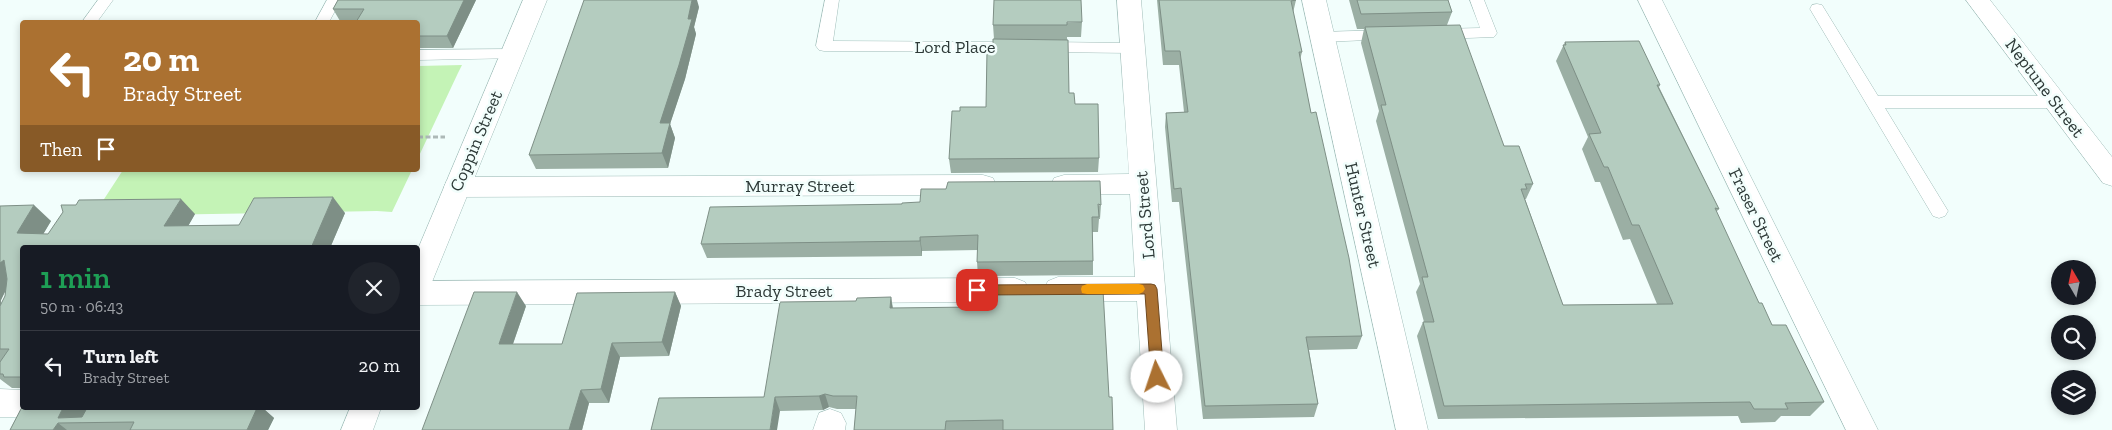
<!DOCTYPE html>
<meta charset="utf-8">
<style>
:root{--surface:#171b24;--page:#20242c;--text:#f1f3f6;--muted:#9ea1a6;--line:#363941}
body{margin:0;font-family:"Zilla Slab",serif;background:var(--page);color:var(--text);height:100vh;display:flex;flex-direction:column;font-size:19px;white-space:nowrap}
*{box-sizing:border-box;margin:0}
p{font-size:16px;color:var(--muted)}
.icon{flex:none;width:28px;height:28px;fill:none;stroke:currentColor;stroke-width:2;stroke-linecap:round;stroke-linejoin:round}
.map{position:relative;flex:1;overflow:hidden}
.details{position:absolute;left:20px;top:245px;width:400px;height:165px;display:flex;flex-direction:column;background:var(--surface);border-radius:5px;box-shadow:0 2px 8px #0003}
.details>*{flex:none}
.guide{position:absolute;left:20px;top:20px;width:400px;height:152px;border-radius:5px;box-shadow:0 2px 8px #0003;background:#ab7131;color:#fff;overflow:hidden}
.needle{width:32px;rotate:351deg}
.fabs{position:absolute;left:2051px;top:260px;display:grid;gap:10px}
.fabs a{display:grid;place-items:center;width:45px;height:45px;border-radius:50%;background:var(--surface);box-shadow:0 2px 8px #0003;font-size:25px}
.pin{position:absolute;display:grid;place-items:center;width:42px;height:42px;color:#fff;margin:-21px;border-radius:10px;box-shadow:0 2px 8px #0006}
.me{position:absolute;width:55px;margin:-28px;rotate:356deg;stroke-linejoin:round;filter:drop-shadow(0 0 4px #0008)}
.turn{display:flex;align-items:center;gap:18px;height:105px;padding:0 20px;font-size:22px}
.turn .icon{width:65px;height:65px;stroke-width:2.5}
.turn b{display:block;font-size:35px;line-height:42px}
.then{display:flex;align-items:center;height:48px;padding:0 20px;background:#0003;gap:10px;font-size:19px}
.round{display:grid;place-items:center;flex:none;width:52px;height:52px;border-radius:26px;background:var(--page)}
.overview{display:flex;align-items:center;justify-content:space-between;height:85px;padding:0 20px}
h1{font-size:30px;font-weight:600;line-height:38px;color:#1e9e55}
ul{padding:0;list-style:none}
li{display:flex;align-items:center;gap:15px;height:70px;padding:0 20px;border-top:1px solid var(--line)}
li div{flex:1}
li b{display:block;font-size:19px}
li em{font-style:normal}
.map>svg:first-child{display:block}
</style>
<div class="map">
<svg width="2112" height="430" viewBox="0 0 2112 430">
<rect width="100%" height="100%" fill="#f2fefc"/>
<path fill="#c4f3b6" d="M462,65L458,73L418,158V66Z
M123,170H412L392,212L377,211L93,216Z"/>
<g fill="none" stroke-linecap="round" stroke-linejoin="round">
<g stroke="#a0bdb9" stroke-width="1">
<path id="service" d="M98,0H113L97,22H82Z
M327,0H341L329,22H315Z
M825,0H839L833,41L1017,42L1022,43L1025,47L1022,51L1017,52L824,51L819,50L816,46Z
M1470,0H1484L1497,33L1494,37L1440,39L1435,38L1432,34L1435,30L1440,29L1480,28Z
M1817,4L1822,5L1878,96H2055L2061,98L2063,102L2061,106L2055,108H1885L1948,211L1945,216L1939,218L1933,216L1810,9L1812,5Z
M1386,30L1391,31L1394,35L1391,39L1322,42L1317,41L1314,37L1317,33L1322,32Z
M1045,42L1132,43L1137,44L1140,48L1137,52L1132,53L1045,52L1040,51L1037,47L1040,43Z
M513,49L518,50L521,54L518,58L418,60V50Z"/>
</g>
<g stroke="#a0bdb9" stroke-width="1">
<path id="minor" d="M1117,0H1141L1177,430H1145L1137,301H1058L1048,297L1044,289L1048,281L1058,277H1135L1130,194L1064,195L1054,192L1051,185L1054,178L1064,175L1129,174Z
M1302,0H1326L1428,430H1396Z
M1638,0H1662L1878,430H1846Z
M1966,0H1990L2112,157V186L2103,183Z
M983,175L993,178L996,185L993,192L983,195L457,197L447,194L444,187L447,180L457,177Z
M1015,278L1025,282L1029,290L1025,298L1015,302L418,305V281Z
M0,389L22,390V408H35L33,413L22,417H0Z
M830,409L841,413L846,423L845,430H813L819,413Z"/>
</g>
<g stroke="#a0bdb9" stroke-width="1">
<path id="tertiary" d="M523,0H547L432,282L428,290L418,294V249Z
M350,408H381L373,430H341Z"/>
</g>
<path stroke="#adb9b7" stroke-width="3" stroke-dasharray="5 2.5" stroke-linecap="butt" d="M418,137H445"/>
<use href="#service" fill="#fff" fill-rule="evenodd"/>
<use href="#minor" fill="#fff" fill-rule="evenodd"/>
<use href="#tertiary" fill="#fff" fill-rule="evenodd"/>
</g>
<path fill="#9bafa4" fill-rule="evenodd" d="M338,0H476L453,48H418V49V22L340,21L333,9Z
M1157,0H1296L1293,13L1302,52L1300,60L1311,113L1362,336L1357,349L1309,350L1318,404L1314,417L1203,419L1179,202H1172L1165,127L1166,113L1184,112L1179,65H1163Z
M1349,0H1448L1452,12L1447,25L1504,146L1533,184L1526,199H1525L1563,305L1657,304L1630,239L1623,240L1600,182H1595L1582,149L1588,137L1556,61L1565,42L1660,85L1659,87L1719,209L1716,212L1759,303L1772,325L1824,402L1810,416H1781L1775,422L1741,423L1738,416L1438,419L1417,336L1423,322H1424L1416,292L1420,284L1376,121L1379,111L1361,43L1364,29H1357Z
M699,7L694,27L696,34L685,79L670,124L675,138L668,168L536,169L529,155Z
M1082,22L1081,37H1067L1069,93L1099,158L1098,172L951,173L949,159L960,111L986,107L994,39L993,25Z
M1101,205L1100,219H1099L1098,232H1092L1093,261V275L978,276L977,262L978,250L922,251V256L707,258L701,244Z
M0,206L51,221L43,234H48L195,214L188,226L239,225L345,213L330,248H22V390L20,388H12L0,379ZM6,290L5,296L1,305V300Z
M675,292L681,306L669,356L620,357L609,403H589L582,430H422L526,306L513,344H562Z
M891,297L893,308L1109,397L1113,430H854L856,409H837L829,407L823,410L780,411L764,397L856,301Z
M22,407L265,410L274,418L268,430H10Z"/>
<path fill="#7e8f86" d="M464,0H476L453,48L447,36Z
M692,0H697L699,7L694,27L696,34L685,79L670,124L675,138L668,168L662,153L660,123Z
M333,197L345,213L330,248H311Z
M181,199L195,214L179,242L164,226Z
M34,205L51,221L35,248L17,233Z
M920,237L922,251V256L920,241Z
M4,260L8,285L1,300L0,311V263Z
M517,292L526,306L508,358L499,344Z
M675,292L681,306L669,356L662,342Z
M891,297L893,312L890,308Z
M612,343L620,357L609,403L601,389Z
M581,390L589,403L582,430H569Z
M825,394L829,407L823,410L819,396Z
M775,397L780,411L777,430H770Z
M63,408H89L81,423L58,418Z
M250,408H267L265,410L274,418L268,430H247Z
M58,423L67,430H53Z"/>
<path fill="#b4ccbf" stroke="#7e8f86" d="M338,0H464L447,36H418V22H356L364,9H333Z
M584,0H692L688,19H692L679,65L660,123H670L662,153L529,155Z
M994,0H1081L1082,22H1067V25H993Z
M1159,0H1296L1291,1L1302,52H1299L1311,113L1316,112L1336,201L1349,258L1362,336L1306,337L1318,404L1205,406L1181,188L1174,189L1166,113L1188,112L1180,51H1165Z
M1357,0H1448L1452,12L1361,14Z
M1460,25L1504,146H1519L1533,184H1525L1527,189H1521L1563,305L1673,304L1639,225H1632L1608,167H1604L1589,134L1601,133L1563,45H1566L1565,42L1639,41L1660,85H1657L1719,209L1715,208L1759,303H1762L1772,325H1786L1824,402L1785,403L1788,409H1754L1750,402L1444,406L1423,322H1434L1422,277H1428L1381,105H1386L1365,27Z
M993,39L1068,40L1069,93H1074L1075,104H1098L1099,158L949,159L952,111H960V107H986L987,51H993Z
M1100,181L1101,205L1098,204L1099,217H1092L1093,261L977,262L978,235L920,237V241L701,244L710,207L902,204V203L920,202L921,189H946L948,182Z
M333,197L311,248H22V377H4L3,374H0V362L9,349H0V306L5,296L7,279L4,260L0,263V206L34,205L17,233L48,234L63,212L61,205H76L79,200L181,199L164,226L239,225L254,198Z
M976,289H1094V291L1103,290L1109,397H1112L1113,430H1003V420L946,421L945,430H854L857,396H833L825,394L819,396L775,397L770,430H651L659,398L764,397L780,302L856,301L857,298L891,297L890,308L975,307Z
M474,292H517L499,344H562L577,293L675,292L662,342L612,343L601,389L581,390L569,430H422Z
M22,407L63,408L58,418L82,417L87,408H257L247,430H130L134,422L58,423L53,430H10Z"/>
<path fill="#ab7131" stroke="#6f4920" d="M1151,284L1155,285L1157,289L1164,377L1162,381L1157,382L1153,381L1151,377L1145,294L977,295L973,293L971,290L973,287L977,285Z"/>
<path fill="#f59e0b" d="M1087,284H1139L1143,285L1145,289L1143,292L1139,294H1087L1082,293L1081,289L1082,286Z"/>
<g text-anchor="middle" stroke-width="5" stroke-linejoin="round" paint-order="stroke">
<g font-size="18" fill="#2e3a38" stroke="#f2fefc">
<text x="955" y="53">Lord Place</text>
<text transform="translate(2045 88) rotate(53)" y="6">Neptune Street</text>
<text transform="translate(476 141) rotate(-67)" y="6">Coppin Street</text>
<text x="800" y="192">Murray Street</text>
<text transform="translate(1145 215) rotate(-95)" y="6">Lord Street</text>
<text transform="translate(1363 215) rotate(77)" y="6">Hunter Street</text>
<text transform="translate(1756 215) rotate(64)" y="6">Fraser Street</text>
<text x="784" y="297">Brady Street</text>
</g>
</g>
</svg>
<div class="fabs">
<a><svg class="needle" viewBox="-14 -14 28 28"><path d="M0-13l5 13h-10z" fill="#e53935"/><path d="M0 13l5-13h-10z" fill="#9ea1a6"/></svg></a>
<a><svg class="icon" aria-label="search" viewBox="0 0 24 24"><circle cx="10" cy="10" r="6"/><path d="M15 15l6 6"/></svg></a>
<a><svg class="icon" aria-label="layers" viewBox="0 0 24 24"><path d="M12 4l9 5-9 5-9-5zM3 14l9 5 9-5"/></svg></a>
</div>
<div class="pin" style="left:977px;top:290px;background:#d93025"><svg class="icon" aria-label="arrive" viewBox="0 0 24 24"><path d="M6 21V4h12l-3 4 3 4H6"/></svg></div>
<svg class="me" style="left:1157px;top:377px" viewBox="-20 -20 40 40"><circle r="19" fill="#fff"/><path d="M0-13L10 11 0 6-10 11z" fill="#ab7131"/></svg>
<div class="guide">
<div class="turn"><svg class="icon" aria-label="left" viewBox="0 0 24 24"><path d="M17 20v-9H6M10 6l-5 5 5 5"/></svg><div><b>20 m</b>Brady Street</div></div>
<div class="then">Then<svg class="icon" aria-label="arrive" viewBox="0 0 24 24"><path d="M6 21V4h12l-3 4 3 4H6"/></svg></div>
</div>
<section class="details">
<div class="overview"><div><h1>1 min</h1><p>50 m · 06:43</p></div><a class="round"><svg class="icon" aria-label="close" viewBox="0 0 24 24"><path d="M6 6l12 12M18 6L6 18"/></svg></a></div>
<ul>
<li><svg class="icon" aria-label="left" viewBox="0 0 24 24"><path d="M17 20v-9H6M10 6l-5 5 5 5"/></svg><div><b>Turn left</b><p>Brady Street</p></div><em>20 m</em></li>
</ul>
</section>
</div>
